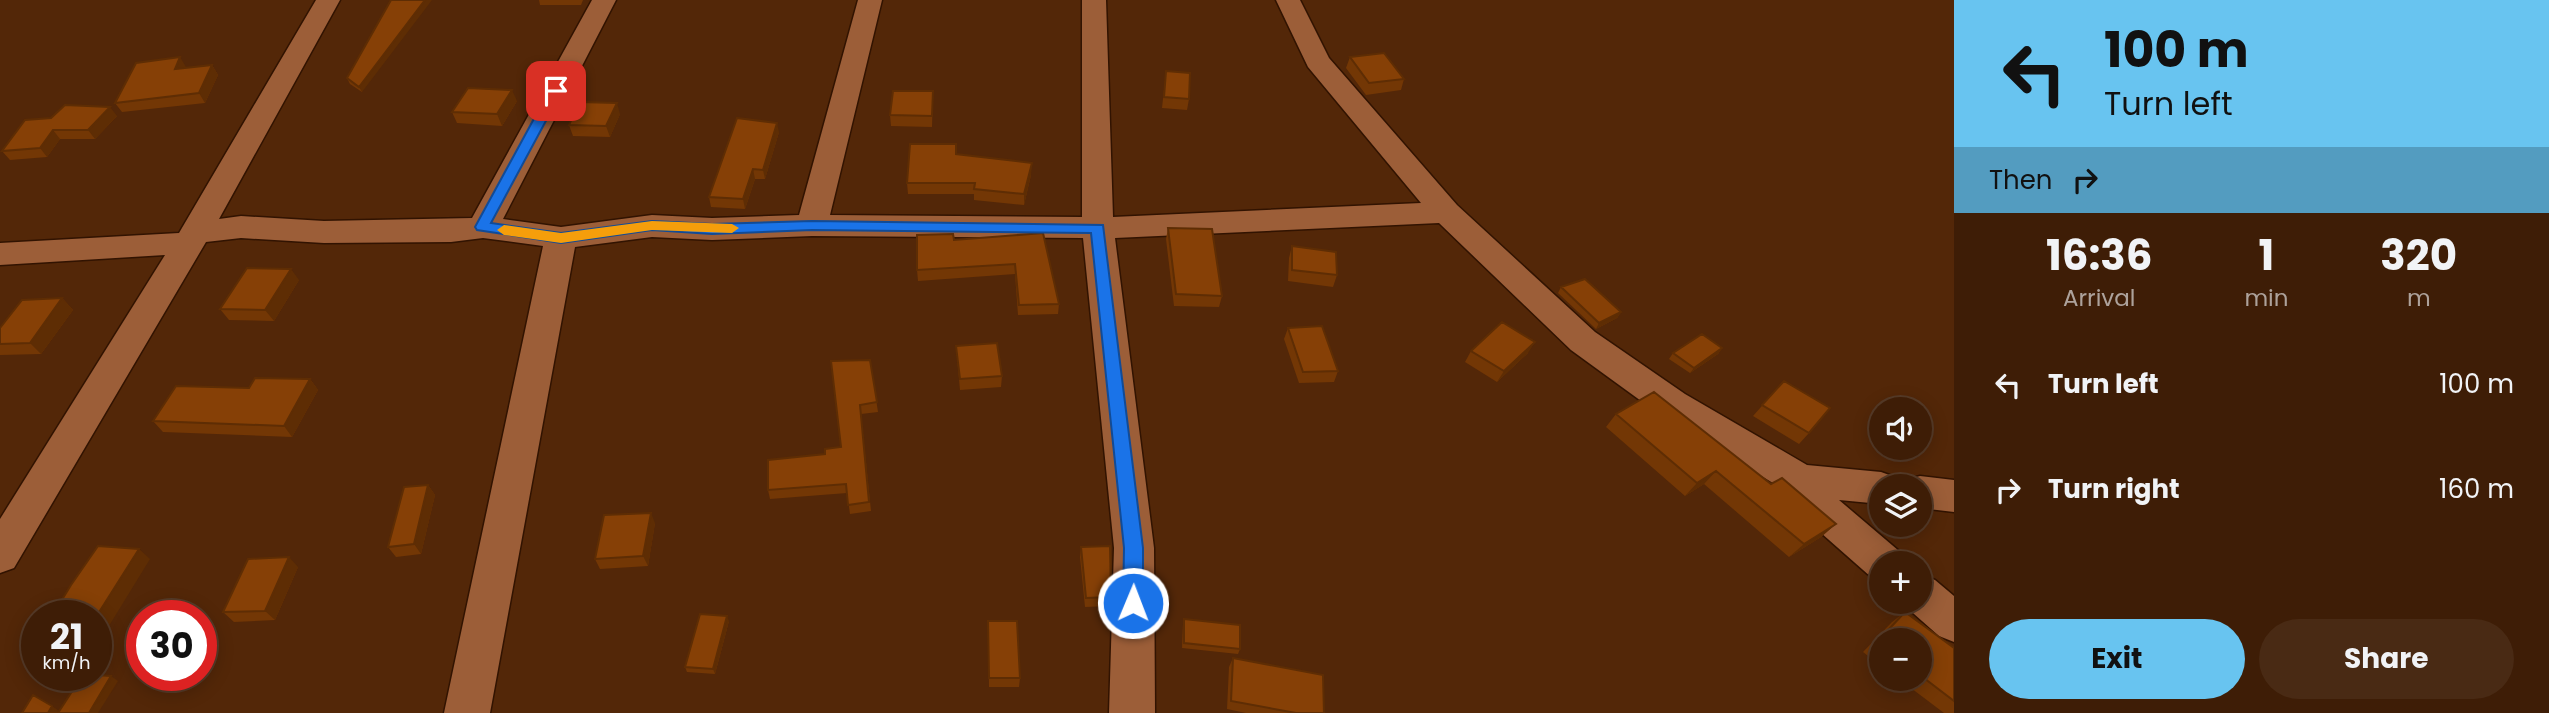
<!DOCTYPE html>
<meta charset="utf-8">
<style>
:root{--surface:#3e1d06;--page:#492a14;--text:#f1f3f6;--muted:#ada29b;--line:#573b28;--accent:#68c4f0}
body{margin:0;font-family:Poppins,sans-serif;background:var(--page);color:var(--text);height:100vh;display:flex;flex-direction:column;font-size:26px;white-space:nowrap}
*{box-sizing:border-box;margin:0}
p{font-size:23px;color:var(--muted)}
.icon{flex:none;width:38px;height:38px;fill:none;stroke:currentColor;stroke-width:2;stroke-linecap:round;stroke-linejoin:round}
.map{position:relative;flex:1;overflow:hidden}
.panel{display:flex;flex-direction:column;background:var(--surface);width:595px}
.panel>*{flex:none}
.hud{background:#68c4f0;color:#111;overflow:hidden}
.controls{position:absolute;left:1869px;top:397px;display:grid;gap:14px}
.controls a{display:grid;place-items:center;width:63px;height:63px;border-radius:50%;background:var(--surface);box-shadow:0 4px 18px #0003,0 0 0 2px var(--line);font-size:35px}
.speed{position:absolute;left:21px;top:600px;display:flex;gap:14px;font-size:35px;font-weight:700;text-align:center}
.speed>*{display:grid;place-content:center;width:91px;height:91px;border-radius:50%;background:var(--surface);box-shadow:0 4px 18px #0003,0 0 0 2px var(--line);line-height:1}
.speed small{font-size:18px;font-weight:400}
.speed .limit{border:10px solid #d22;background:#fff;color:#111}
.pin{position:absolute;display:grid;place-items:center;width:60px;height:60px;color:#fff;margin:-30px;border-radius:14px;box-shadow:0 4px 10px #0006}
.me{position:absolute;width:77px;margin:-38px;rotate:1deg;stroke-linejoin:round;filter:drop-shadow(0 0 5px #0008)}
.turn{display:flex;align-items:center;gap:24px;height:147px;padding:0 35px;font-size:32px}
.turn .icon{width:91px;height:91px;stroke-width:2.5}
.turn b{display:block;font-size:49px;line-height:60px}
.then{display:flex;align-items:center;height:66px;padding:0 35px;background:#0003;gap:14px;font-size:26px}
.eta{display:flex;justify-content:space-evenly;align-items:center;height:119px;text-align:center}
.eta b{font-size:42px;font-weight:700;line-height:49px}
.button{display:flex;gap:14px;margin-top:auto;padding:14px 35px}
.button a{flex:1;height:80px;border-radius:42px;background:var(--accent);color:#111;font-size:28px;font-weight:700;line-height:80px;text-align:center}
.button a+a{background:var(--page);color:var(--text)}
ul{padding:0;list-style:none}
li{display:flex;align-items:center;gap:21px;height:105px;padding:0 35px}
li div{flex:1}
li b{display:block;font-size:26px}
li em{font-style:normal}
main{display:flex;flex:1;min-height:0}
.map>svg:first-child{display:block}
</style>
<main>
<div class="map">
<svg width="1954" height="713" viewBox="0 0 1954 713">
<rect width="100%" height="100%" fill="#532708"/>
<g fill="none" stroke-linecap="round" stroke-linejoin="round">
<g stroke="#311301" stroke-width="3">
<path id="street" d="M316,0H340L219,219L241,216L324,221L472,218L592,0H616L503,219L561,227L652,215L712,218L799,215L858,0H882L830,215L1082,217V0H1106L1113,217L1421,203L1308,67L1276,0H1300L1329,58L1457,205L1595,332L1685,394L1807,465L1881,472L1895,477L1900,486H1881V504L1839,500L1899,551L1905,564H1881V581L1871,577L1812,525L1786,491L1659,414L1571,350L1439,223L1115,238L1154,548L1155,713H1109L1114,548L1083,238L812,236L712,240L652,237L575,247L490,713H444L543,246L483,238L451,242L324,243L241,238L206,242L14,568L0,573V519L165,255L0,265V243L179,233Z
M1920,476L1954,480V512L1920,508V486H1903L1906,480Z
M1920,574L1935,580L1954,596V642L1939,636L1905,606L1903,602H1920Z"/>
</g>
<use href="#street" fill="#9c5e38" fill-rule="evenodd"/>
</g>
<path fill="#733705" d="M391,0L362,92L350,84L347,78Z
M539,0H583L581,5H540Z
M1350,57L1404,79L1401,90L1366,95L1346,68Z
M212,65L218,75L205,103L122,112L115,103L186,67V68Z
M1166,71L1189,99L1187,110L1162,108Z
M933,91L932,127L891,126L890,115Z
M517,101L502,126L457,123L452,112Z
M620,114L610,137L573,136L569,125Z
M117,116L95,139H60L47,157L10,160L2,151L25,120Z
M779,132L765,179H755L745,209L711,207L709,197Z
M956,154L1031,175L1024,205L974,200V194H908L907,183Z
M1168,228L1222,296L1219,307L1174,306L1166,239Z
M1043,233L1059,304L1058,314L1018,315L1015,274L918,281L917,270L954,240Z
M1292,246L1337,275L1333,287L1288,281L1289,258Z
M299,280L274,321L229,320L220,309Z
M1561,287L1621,312L1617,318L1596,329L1558,293Z
M62,298L73,310L41,354L0,355V328Z
M1288,328L1338,371L1334,382L1299,383L1284,339Z
M956,346L1002,376L1001,387L960,390Z
M1722,348L1718,354L1690,373L1669,359L1673,353Z
M1471,351L1528,353L1497,382L1465,362Z
M870,360L878,412L861,414L871,511L850,514L847,493L770,499L768,490L825,454L841,447Z
M310,379L318,390L292,437L163,432L153,421L249,388Z
M1784,381L1809,433L1799,444L1753,416Z
M1616,414L1771,484L1836,524L1821,537L1789,557L1704,484L1685,496L1606,427Z
M428,485L435,495L421,554L396,557L388,547Z
M655,523L648,566L600,569L595,559Z
M1081,547L1111,597L1110,606L1085,607L1080,557Z
M298,567L275,620L234,622L223,612Z
M1905,612L1954,648V713H1944L1899,679H1920V640H1881V666L1863,652L1892,622Z
M1184,619L1240,649L1238,654L1182,648L1183,624Z
M729,621L715,674L687,672L685,667Z
M988,621L1020,678L1019,687H989Z
M1233,658L1324,713H1246L1227,709L1229,667Z"/>
<path fill="#5e2d04" d="M425,0H432L362,92L359,87Z
M180,57L186,67L181,79L175,69Z
M212,65L218,75L205,103L199,93Z
M512,90L517,101L502,126L497,114Z
M617,103L620,114L610,137L606,126Z
M110,107L117,116L95,139L88,130Z
M777,123L779,132L765,179L763,170Z
M53,130L60,139L47,157L40,148Z
M1032,163L1031,175L1024,205V194Z
M753,169L755,179L745,209L743,199Z
M291,269L299,280L274,321L265,310Z
M62,298L73,310L41,354L30,343Z
M1621,312L1617,318L1596,329L1599,323Z
M1535,342L1528,353L1497,382L1504,371Z
M1722,348L1718,354L1690,373L1694,368Z
M310,379L318,390L292,437L284,426Z
M1716,471L1704,484L1685,496L1697,483Z
M428,485L435,495L421,554L414,544Z
M651,513L655,523L648,566L643,556Z
M1836,524L1821,537L1789,557L1804,544Z
M139,549L150,559L96,647V617Z
M289,557L298,567L275,620L265,611Z
M727,616L729,621L715,674L713,669Z
M111,676L118,681L98,713H89Z
M52,706L59,711L58,713H48Z"/>
<path fill="#864006" stroke="#5e2d04" stroke-width="2" d="M391,0H425L359,87L347,78Z
M1384,53L1404,79L1369,83L1350,57Z
M180,57L175,69L212,65L199,93L115,103L136,63Z
M1166,71L1190,73L1189,99L1164,97Z
M468,88L512,90L497,114L452,112Z
M893,91H933L932,116L890,115Z
M579,102L617,103L606,126L569,125Z
M65,105L110,107L88,130H53L40,148L2,151L25,120L51,118Z
M737,118L777,123L763,170L753,169L743,199L709,197Z
M910,144H956V154L1032,163L1024,194L974,189L975,183H907Z
M1168,228L1212,229L1222,296L1176,294Z
M1043,233L1059,304L1019,305L1015,264L917,270V235L953,234L954,240Z
M1292,246L1336,252L1337,275L1292,270Z
M247,268L291,269L265,310L220,309Z
M1585,279L1621,312L1599,323L1561,287Z
M62,298L30,343L0,344V328L22,300Z
M1502,322L1535,342L1504,371L1471,351Z
M1322,326L1338,371L1303,372L1288,328Z
M1702,334L1722,348L1694,368L1673,353Z
M997,343L1002,376L960,379L956,346Z
M870,360L877,402L860,405L869,502L848,505L846,484L768,490V460L825,454V449L841,447L831,361Z
M255,378L310,379L284,426L153,421L176,386L249,388Z
M1784,381L1830,408L1809,433L1762,405Z
M1654,392L1771,484L1782,478L1836,524L1804,544L1716,471L1697,483L1616,414Z
M428,485L414,544L388,547L404,487Z
M651,513L643,556L595,559L604,515Z
M98,546L139,549L96,617L52,616L71,585Z
M1110,546L1111,597L1086,598L1081,547Z
M289,557L265,611L223,612L248,559Z
M1905,612L1954,648V701L1920,675V640H1881V647L1876,643Z
M700,614L727,616L713,669L685,667Z
M1184,619L1240,625V649L1184,643Z
M988,621H1017L1020,678H989Z
M1233,658L1323,675L1324,713H1296L1231,701Z
M96,675L111,676L89,713H58L82,676Z
M33,695L52,706L48,713H22Z"/>
<path fill="#1a73e8" stroke="#114b97" stroke-width="2" d="M556,87L562,91L491,223L561,233L652,221L712,224L812,221L1103,225L1143,548V603L1140,609L1133,612L1126,609L1123,603L1124,548L1091,233L812,230L712,234L652,230L561,243L477,230L475,227L549,91Z"/>
<path fill="#f59e0b" d="M652,221L732,224L739,228L732,233L652,230L561,243L504,235L497,230L504,225L561,233Z"/>
</svg>
<div class="controls">
<a><svg class="icon" aria-label="sound" viewBox="0 0 24 24"><path d="M4 9h4l5-4v14l-5-4H4zM17 9q2 3 0 6"/></svg></a>
<a><svg class="icon" aria-label="layers" viewBox="0 0 24 24"><path d="M12 4l9 5-9 5-9-5zM3 14l9 5 9-5"/></svg></a>
<a>+</a>
<a>−</a>
</div>
<div class="speed"><div>21<small>km/h</small></div><div class="limit">30</div></div>
<div class="pin" style="left:556px;top:91px;background:#d93025"><svg class="icon" aria-label="arrive" viewBox="0 0 24 24"><path d="M6 21V4h12l-3 4 3 4H6"/></svg></div>
<svg class="me" style="left:1133px;top:603px" viewBox="-20 -20 40 40"><circle r="17" fill="#1a73e8" stroke="#fff" stroke-width="3"/><path d="M0-11L8 9 0 5-8 9z" fill="#fff"/></svg>
</div>
<section class="panel">
<div class="hud">
<div class="turn"><svg class="icon" aria-label="left" viewBox="0 0 24 24"><path d="M17 20v-9H6M10 6l-5 5 5 5"/></svg><div><b>100 m</b>Turn left</div></div>
<div class="then">Then<svg class="icon" aria-label="right" viewBox="0 0 24 24"><path d="M7 20v-9h11M14 6l5 5-5 5"/></svg></div>
</div>
<div class="eta">
<div><b>16:36</b><p>Arrival</p></div>
<div><b>1</b><p>min</p></div>
<div><b>320</b><p>m</p></div>
</div>
<ul>
<li><svg class="icon" aria-label="left" viewBox="0 0 24 24"><path d="M17 20v-9H6M10 6l-5 5 5 5"/></svg><div><b>Turn left</b></div><em>100 m</em></li>
<li><svg class="icon" aria-label="right" viewBox="0 0 24 24"><path d="M7 20v-9h11M14 6l5 5-5 5"/></svg><div><b>Turn right</b></div><em>160 m</em></li>
</ul>
<div class="button"><a>Exit</a><a>Share</a></div>
</section>
</main>
